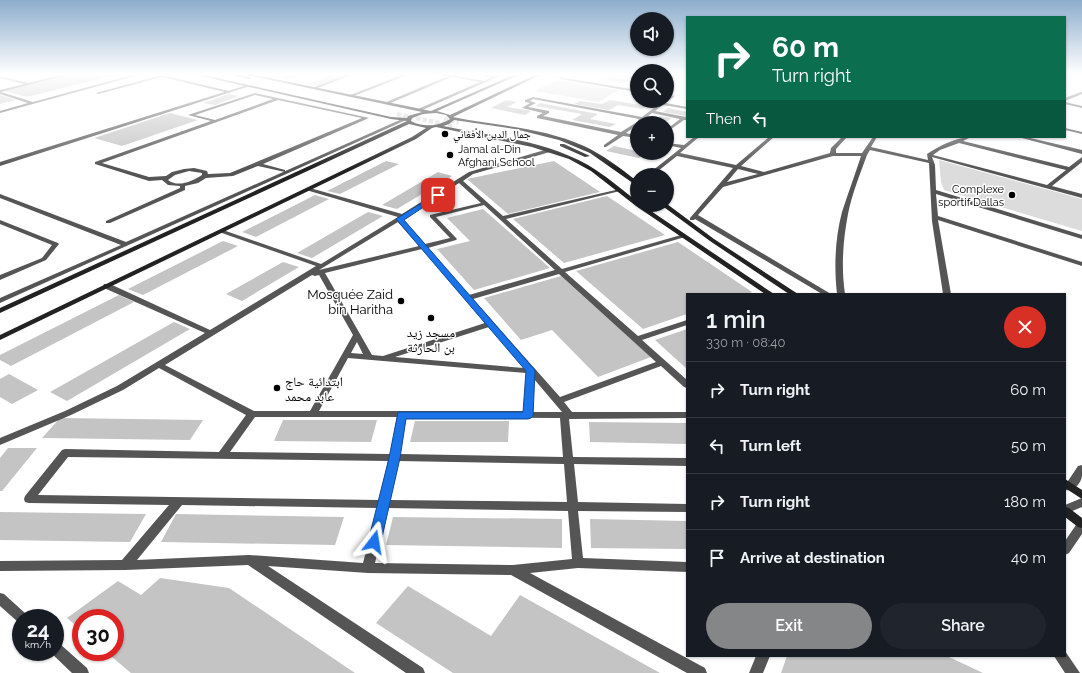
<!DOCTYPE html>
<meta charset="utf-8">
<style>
:root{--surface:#171b24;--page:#20242c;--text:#f1f3f6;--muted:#9ea1a6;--line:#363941;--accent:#858687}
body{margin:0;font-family:Raleway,"Noto Naskh Arabic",sans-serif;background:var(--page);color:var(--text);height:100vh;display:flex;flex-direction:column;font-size:15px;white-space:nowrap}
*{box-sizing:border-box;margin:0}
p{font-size:13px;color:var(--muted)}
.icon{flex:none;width:22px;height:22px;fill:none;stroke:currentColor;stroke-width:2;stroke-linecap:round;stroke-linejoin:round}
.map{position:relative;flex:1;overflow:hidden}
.details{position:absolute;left:686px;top:293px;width:380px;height:364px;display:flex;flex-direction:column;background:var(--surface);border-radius:0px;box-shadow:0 1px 3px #0004}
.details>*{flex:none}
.guide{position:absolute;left:686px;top:16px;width:380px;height:122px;border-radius:0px;box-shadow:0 1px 3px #0004;background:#0b6e4f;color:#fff;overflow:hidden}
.buttons{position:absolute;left:630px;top:12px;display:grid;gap:8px}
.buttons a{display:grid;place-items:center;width:44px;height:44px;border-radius:50%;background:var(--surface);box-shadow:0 1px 3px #0004;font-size:20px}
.speed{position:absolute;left:12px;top:609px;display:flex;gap:8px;font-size:20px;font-weight:700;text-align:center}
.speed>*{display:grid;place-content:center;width:52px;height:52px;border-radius:50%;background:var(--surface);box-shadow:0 1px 3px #0004;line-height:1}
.speed small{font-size:10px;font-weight:400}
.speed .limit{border:6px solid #d22;background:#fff;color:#111}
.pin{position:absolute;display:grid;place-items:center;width:34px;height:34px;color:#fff;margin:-17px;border-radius:8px;box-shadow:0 2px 6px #0006}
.me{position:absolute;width:44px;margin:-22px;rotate:14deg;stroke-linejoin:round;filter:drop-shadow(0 0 3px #0008)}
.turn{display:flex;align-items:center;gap:14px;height:84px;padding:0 20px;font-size:18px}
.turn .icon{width:52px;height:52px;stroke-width:2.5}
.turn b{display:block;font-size:28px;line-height:34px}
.then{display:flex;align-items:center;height:38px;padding:0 20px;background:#0003;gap:8px;font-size:15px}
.round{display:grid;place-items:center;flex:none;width:42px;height:42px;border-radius:21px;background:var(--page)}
.head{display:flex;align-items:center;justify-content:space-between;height:68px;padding:0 20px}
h1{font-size:24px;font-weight:600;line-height:30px}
.cta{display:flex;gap:8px;margin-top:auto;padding:8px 20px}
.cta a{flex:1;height:46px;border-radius:24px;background:var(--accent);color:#fff;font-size:16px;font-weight:600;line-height:46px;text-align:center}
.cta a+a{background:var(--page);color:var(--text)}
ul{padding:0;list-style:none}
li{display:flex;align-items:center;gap:12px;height:56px;padding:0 20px;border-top:1px solid var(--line)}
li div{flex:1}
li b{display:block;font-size:15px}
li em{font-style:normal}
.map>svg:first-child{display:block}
</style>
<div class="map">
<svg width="1082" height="673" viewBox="0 0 1082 673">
<rect width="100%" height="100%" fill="#fff"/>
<path fill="#dcdcdc" d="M556,80L618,90L599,102L535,91Z
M939,160L1082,199V231L944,190L941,182Z"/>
<path fill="#c4c4c4" d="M73,74L115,75L27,97L5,91Z
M289,74H302L288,79L280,77Z
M335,74L344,76L318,85L308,84Z
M606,74H621L636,76L632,79Z
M667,74H685L678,79H672L667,82Z
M609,77L630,80L626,82L621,83L605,79Z
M229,94L239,96L215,105L203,103Z
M0,95L16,100L0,104Z
M506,100L517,102L507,107L531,111L525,115L491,108Z
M610,100L647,106L642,109L618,105L609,110L574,104L580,101L602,104Z
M540,103L598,114L590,119L616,124L610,127L572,120L582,114L535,106Z
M668,108L687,112V116L663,112Z
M170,113L198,120L122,146L94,138Z
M660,116L672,118L665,123H650Z
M614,146L637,151V153H645L639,158L606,151Z
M386,161L399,164L340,194L327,191Z
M554,161L600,192L508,214L467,179Z
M438,172L452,176L397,209L382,205Z
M315,195L329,199L256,237L242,232Z
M607,196L665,235L564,263L513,219Z
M483,209L550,268L474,290L437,249L470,241L447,218Z
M368,212L383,216L312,258L297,253Z
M223,241L238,246L143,295L128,289Z
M678,242L752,292L747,294H687V314L643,329L576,271Z
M283,262L299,267L242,301L226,294Z
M561,276L651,357L598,377L552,330L521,340L484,298Z
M119,295L134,302L11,366L0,360V355Z
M174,322L190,329L67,401L50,392Z
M687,329V369L655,340Z
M9,374L38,390L12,404L0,397V379Z
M60,418L203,420L190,440L42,438Z
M283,420H377L371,442L274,441Z
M415,421H509L508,442H410Z
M589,422L687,423V444L590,442Z
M8,448H37L2,491H0V458Z
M0,512L146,514L130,542L0,540Z
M176,514L344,517L335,545L161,542Z
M393,517L562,519V548L386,545Z
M590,519L687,521V549L591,548Z
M160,578L229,588L355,673H131L106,652H115V618H81V630L67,618L118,581L141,595Z
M408,586L491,636L520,595L660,673H453L376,623Z
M787,656H947L983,673H781Z"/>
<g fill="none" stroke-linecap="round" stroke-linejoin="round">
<path stroke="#d9d9d9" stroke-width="4.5" stroke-dasharray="4.5 2" stroke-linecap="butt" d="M397,114L453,126
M444,119L459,122"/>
<path fill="#555" fill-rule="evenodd" d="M162,75L229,91L231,92L229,93L162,77L98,94L96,93Z
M255,93L369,118L263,164L285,170V172L258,166L233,176L206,178L198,183L185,186V190L110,223H106V221L180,188V186L168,185L162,180L149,181L95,164V162L211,121L188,115ZM255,95L273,99L215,120L195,115ZM278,100L362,118L230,173L208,174L207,171L194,168L184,169L172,172L166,176L149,177L102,163ZM189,171L202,173V175C193,181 178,188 168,180L175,175Z
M0,220L58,243L59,244L46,260L0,280V275L42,258L52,245L0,224Z"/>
<path fill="#555" fill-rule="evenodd" d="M65,74H72L1,92L33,102L136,74H142L0,113V111L28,103L0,94V90L24,84L0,78V76L28,83Z
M348,74H354L315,89L312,88Z
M404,74H410L351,97L348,96Z
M438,74H459L456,76L484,81L491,77L475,74L495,76L504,74L420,111L418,110V109L480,82L452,77L388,104L384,103L448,76Z
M559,77L637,90V92L560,79Z
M247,85L250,86L0,166V162Z
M1081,92H1082V94L1065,101V98Z
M667,94L675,96L666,103L687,107V109L663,105L655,111L686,117L687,118V120H684L667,132V129L680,119L652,113L639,123H637V125L626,133L637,136V138L623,136L606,147H604V145L618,135L537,118V116L543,113L522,108L530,103L525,102V100L533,97L642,117L663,101H667V99L670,97L667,96ZM533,99L639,119L637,122L621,132L543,116L549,113V111L528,107L536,103L530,101Z
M1065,102L1082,106V108L1065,104Z
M402,119L406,120L0,303V298L121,245L0,198V194L126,242Z
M1065,128L1082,132V134L1065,130Z
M694,137H699L680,153L736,165L769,137H774L741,166L764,172L830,153L831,148L842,137H847L836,149V153H862L873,137H877L871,147L928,160L927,154C939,146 957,137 971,137L963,141L1069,167L1082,157V162L1052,186L1082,194V198L932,157L935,165L936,190L1082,235V239L936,194L938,216L1082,262V266L938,220L951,294H943L932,221L929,163L870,150L867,155C860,174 852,194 848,214C843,240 841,267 845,294H837C834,267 835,238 842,212C848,193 855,175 861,156H833L723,187L698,215L831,294H822L695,219L694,220H690V218L733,168L677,156L653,175H647L681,148L667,145V143L684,145ZM959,143L1066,170L1047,185L933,155L940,150ZM738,169L758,174L727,182Z
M1018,137H1026L1082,150V154Z
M548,149L551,151L550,152L473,174L463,181L503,216L620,189V191L506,219L562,269L681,235L683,234L686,236L685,237L565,272L638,336L687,320V325L642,340L687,380V388L684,387L661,366L564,402L572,412H687V418L569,419L573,457L687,458V466L574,464L578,502L687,504V512L578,511L583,558L687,562V572L578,568L530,573L705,668L707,673H687L511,575L368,573L268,566L423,668L425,673H406L248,565L125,570L0,571V561L122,560L169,505L29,503L25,502L24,499L25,496L62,450L65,449L219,452L246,415L159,368L123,390L71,415L0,445V438L65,411L117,386L205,333L104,288L103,286L104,284H110L210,330L316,266L219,232V230H223L321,264L398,217L306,190V188H310L402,214L469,172ZM459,183L481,203L430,215V217L450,238L425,244L403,219L406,218ZM484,205L555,270L469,295L428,248L456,240L457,239L436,217ZM398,222L419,246L319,270ZM422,249L485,323L383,356L372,355L325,273ZM559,274L656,362L560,397L473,299ZM312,275L315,276L319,275L353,335L310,411H254L165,365ZM489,327L524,368L395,357ZM357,342L363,354L351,353ZM348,358L526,373L524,411H319ZM534,379L562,412H533ZM255,417H397L390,454L230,452ZM406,417L560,418L563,457L400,454ZM68,457L388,461L379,500L38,495ZM398,461L564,464L567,502L389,500ZM182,505L377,508L363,563L249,555L137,560ZM388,508L568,511L572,559L513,565L375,563Z
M1082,465C1082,469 1082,472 1082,476C1081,483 1074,492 1066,490L1065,487L1066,484L1078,466Z
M1082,498V507L1065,514V505Z
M1082,521V534L1069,553L1065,555V541L1078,522Z
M0,593L4,594L26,614L28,618H21V623L18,622L0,606Z
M55,642L60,644L87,668L89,673H72L50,652H55Z
M1065,651L1080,673H1065L1054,656H1065Z
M756,656H770L763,673H749Z"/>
<path fill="#222" fill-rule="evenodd" d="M192,74H199L391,117L407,118L408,116L422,112L242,74H250L431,111L516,74H521L437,111L450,115L537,74H542L453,117C497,126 542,127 584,146C603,155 620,168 637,181V186L590,153L559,140L515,129L454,120L449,124L443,126C491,136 544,140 588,165C605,175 621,189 637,201V205H642L774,294H765L636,206L591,171L569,159L532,147L436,127L432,128L416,139L0,340V335L412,137L426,128L409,124L0,313V308L407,121L391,119ZM436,113L446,115L450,119C439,126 423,128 411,121L412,118L423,114Z
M228,74H236L251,78L249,79Z
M560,144H564L590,156L585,157L560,146Z
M667,204L714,239L798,294H789L710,241L661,205Z
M1065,479L1082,490V499L1065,488Z
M1065,507L1069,508L1082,518V528L1078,527L1065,517Z"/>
</g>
<linearGradient id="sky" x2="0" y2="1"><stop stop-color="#8cadcc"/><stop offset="0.44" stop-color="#fff"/><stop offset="1" stop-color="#fff" stop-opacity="0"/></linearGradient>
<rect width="1082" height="168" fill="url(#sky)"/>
<path fill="#1a73e8" stroke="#114b97" d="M438,193L441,195L440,196L404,220L534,369L535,371L533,416L531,418L528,419H406L400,458L381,542L379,546L374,548L370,546L368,542L389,458L398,412H523L526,371L396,219Z"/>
<g fill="#000" stroke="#fff" stroke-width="1.5">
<circle cx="445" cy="134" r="4"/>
<circle cx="450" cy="155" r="4"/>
<circle cx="1012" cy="195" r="4"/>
<circle cx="401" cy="301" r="4"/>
<circle cx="431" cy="318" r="4"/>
<circle cx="277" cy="388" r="4"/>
</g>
<g text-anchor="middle" stroke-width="3" stroke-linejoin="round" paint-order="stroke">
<g font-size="11" fill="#000" stroke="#fff" text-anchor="start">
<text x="453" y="138">جمال الدين الأفغاني</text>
<text x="458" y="153">Jamal al-Din<tspan x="458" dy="13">Afghani School</tspan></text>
<text x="1004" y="193" text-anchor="end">Complexe<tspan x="1004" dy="13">sportif Dallas</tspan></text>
</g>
<g font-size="13" fill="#000" stroke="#fff" text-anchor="end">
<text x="393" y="299">Mosquée Zaid<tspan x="393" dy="15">bin Haritha</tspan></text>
<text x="431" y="337" text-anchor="middle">مسجد زيد<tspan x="431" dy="15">بن الحارثة</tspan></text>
<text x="285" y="386" text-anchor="start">ابتدائية حاج<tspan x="285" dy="15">عابد محمد</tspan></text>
</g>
</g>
</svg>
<div class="buttons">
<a><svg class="icon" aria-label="sound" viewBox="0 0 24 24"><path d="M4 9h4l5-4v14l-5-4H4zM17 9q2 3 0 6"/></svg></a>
<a><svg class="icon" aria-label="search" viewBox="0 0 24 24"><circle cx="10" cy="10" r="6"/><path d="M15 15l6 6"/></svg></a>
<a>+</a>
<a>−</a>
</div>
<div class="speed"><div>24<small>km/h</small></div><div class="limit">30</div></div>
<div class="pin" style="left:438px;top:195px;background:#d93025"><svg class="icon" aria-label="arrive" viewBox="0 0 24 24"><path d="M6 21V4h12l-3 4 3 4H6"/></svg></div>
<svg class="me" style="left:374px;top:542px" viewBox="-20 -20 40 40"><path d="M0-17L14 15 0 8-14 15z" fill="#1a73e8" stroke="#fff" stroke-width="4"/></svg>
<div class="guide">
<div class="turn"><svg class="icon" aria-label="right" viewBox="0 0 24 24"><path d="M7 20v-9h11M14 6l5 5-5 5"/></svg><div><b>60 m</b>Turn right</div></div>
<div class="then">Then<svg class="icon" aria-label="left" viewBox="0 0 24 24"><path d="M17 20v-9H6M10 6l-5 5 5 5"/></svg></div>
</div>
<section class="details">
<div class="head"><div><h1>1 min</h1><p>330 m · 08:40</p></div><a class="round" style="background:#d93025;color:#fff"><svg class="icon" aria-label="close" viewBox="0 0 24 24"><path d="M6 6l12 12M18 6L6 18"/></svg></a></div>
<ul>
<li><svg class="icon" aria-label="right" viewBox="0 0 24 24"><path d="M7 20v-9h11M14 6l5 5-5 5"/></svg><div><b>Turn right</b></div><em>60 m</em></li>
<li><svg class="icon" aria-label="left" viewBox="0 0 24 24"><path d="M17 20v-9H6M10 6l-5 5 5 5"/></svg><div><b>Turn left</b></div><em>50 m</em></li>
<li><svg class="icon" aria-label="right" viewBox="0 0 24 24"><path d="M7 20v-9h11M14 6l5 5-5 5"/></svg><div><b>Turn right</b></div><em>180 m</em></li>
<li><svg class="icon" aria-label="arrive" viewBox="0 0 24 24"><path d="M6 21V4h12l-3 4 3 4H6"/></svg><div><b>Arrive at destination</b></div><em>40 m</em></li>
</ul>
<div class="cta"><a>Exit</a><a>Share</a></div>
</section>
</div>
